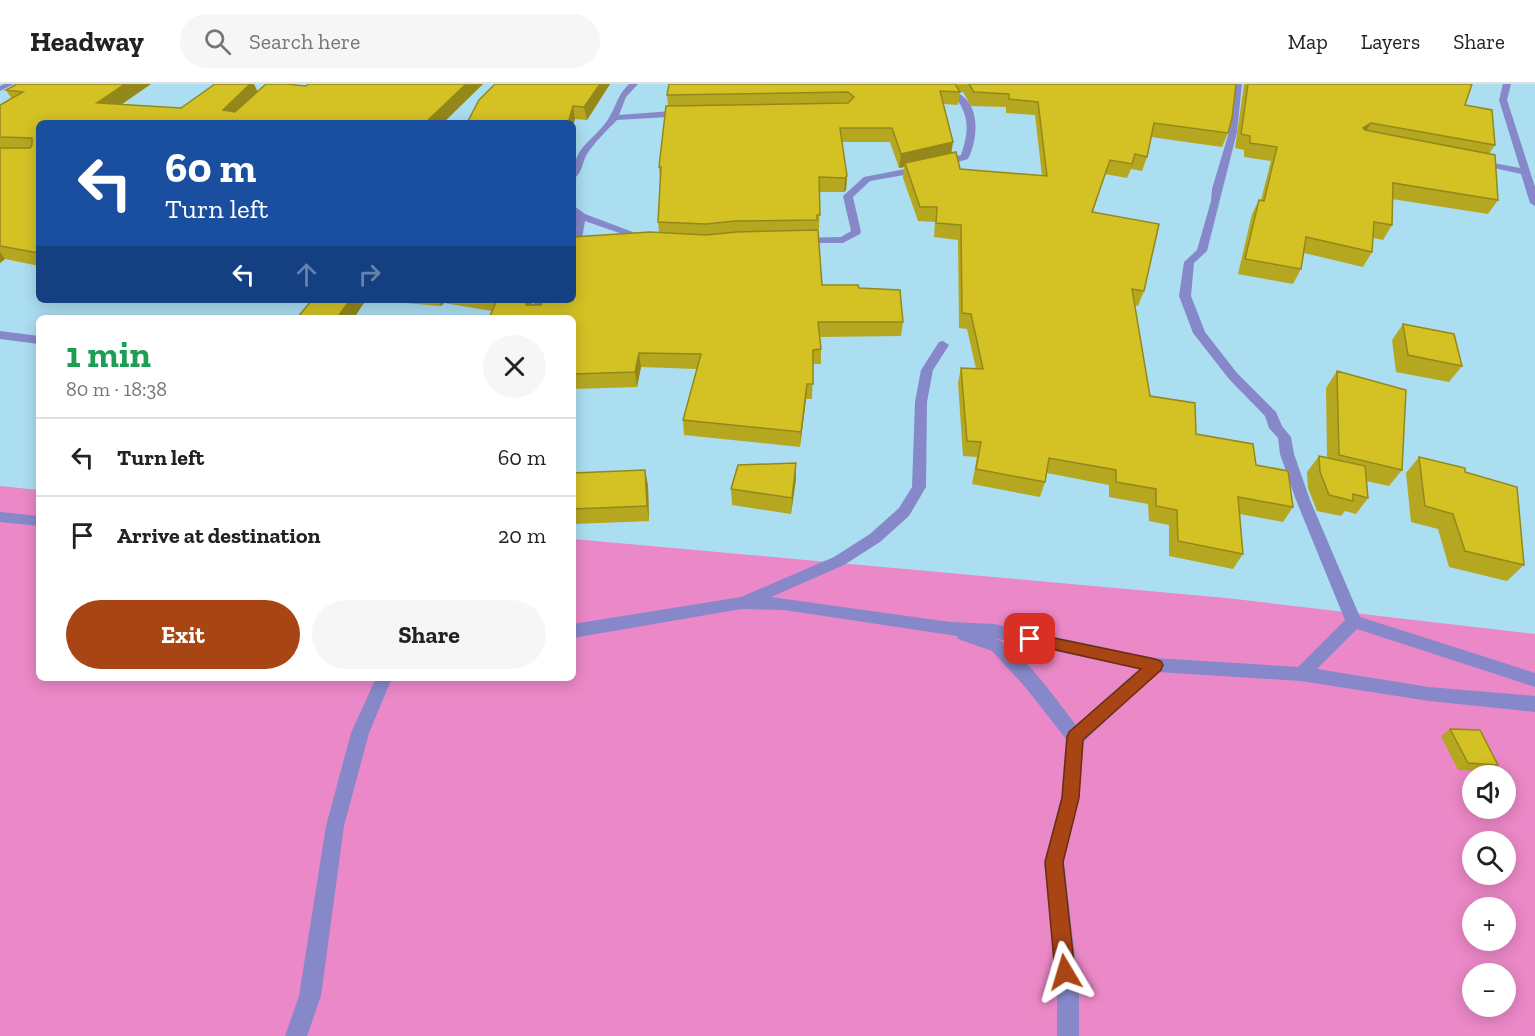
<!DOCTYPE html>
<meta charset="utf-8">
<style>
:root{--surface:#fff;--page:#f6f6f6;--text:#222;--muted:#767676;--line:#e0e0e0;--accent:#a94414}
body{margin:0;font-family:"Zilla Slab",serif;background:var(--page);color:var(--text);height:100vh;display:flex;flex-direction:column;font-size:22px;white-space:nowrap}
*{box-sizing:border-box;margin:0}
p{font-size:20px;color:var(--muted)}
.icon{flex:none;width:33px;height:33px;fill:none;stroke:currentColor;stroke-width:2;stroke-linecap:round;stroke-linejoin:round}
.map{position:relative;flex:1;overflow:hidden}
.panel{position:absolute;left:36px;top:231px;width:540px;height:366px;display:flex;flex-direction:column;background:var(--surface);border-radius:9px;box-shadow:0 3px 15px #0003}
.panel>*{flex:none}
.hud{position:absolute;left:36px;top:36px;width:540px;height:183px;border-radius:9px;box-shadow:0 3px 15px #0003;background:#1a4fa0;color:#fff;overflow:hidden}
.tools{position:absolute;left:1462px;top:681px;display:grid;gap:12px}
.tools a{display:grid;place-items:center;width:54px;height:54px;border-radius:50%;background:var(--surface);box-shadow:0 3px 15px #0003;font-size:30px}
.pin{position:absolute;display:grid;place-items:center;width:51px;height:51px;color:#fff;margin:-26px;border-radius:12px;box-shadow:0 3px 9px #0006}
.me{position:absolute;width:66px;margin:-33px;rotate:353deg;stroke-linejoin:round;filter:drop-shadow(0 0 4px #0008)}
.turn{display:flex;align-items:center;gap:21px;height:126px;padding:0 30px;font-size:27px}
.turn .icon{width:78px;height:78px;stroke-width:2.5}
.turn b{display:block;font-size:42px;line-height:51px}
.lanes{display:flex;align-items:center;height:57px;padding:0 30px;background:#0003;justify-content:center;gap:30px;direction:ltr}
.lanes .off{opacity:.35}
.round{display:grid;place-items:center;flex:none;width:63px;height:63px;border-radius:32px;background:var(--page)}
.summary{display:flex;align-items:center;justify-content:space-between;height:102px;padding:0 30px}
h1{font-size:36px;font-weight:700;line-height:45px;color:#1e9e55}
.primary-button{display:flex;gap:12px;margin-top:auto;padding:12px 30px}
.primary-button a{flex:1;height:69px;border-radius:36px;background:var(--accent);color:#fff;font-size:24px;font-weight:700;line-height:69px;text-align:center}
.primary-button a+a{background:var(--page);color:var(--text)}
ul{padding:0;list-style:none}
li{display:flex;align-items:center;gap:18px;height:78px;padding:0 30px;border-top:2px solid var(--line)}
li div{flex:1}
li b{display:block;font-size:22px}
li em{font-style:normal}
header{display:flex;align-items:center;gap:36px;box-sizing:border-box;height:84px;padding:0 30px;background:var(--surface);border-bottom:2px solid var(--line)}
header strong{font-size:28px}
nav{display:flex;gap:33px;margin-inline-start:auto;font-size:21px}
.search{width:420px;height:54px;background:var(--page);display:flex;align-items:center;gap:15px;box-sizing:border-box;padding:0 21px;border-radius:33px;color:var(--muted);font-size:22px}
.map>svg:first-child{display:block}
</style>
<header>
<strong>Headway</strong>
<div class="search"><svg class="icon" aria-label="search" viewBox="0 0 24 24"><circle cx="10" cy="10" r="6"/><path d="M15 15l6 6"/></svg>Search here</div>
<nav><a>Map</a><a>Layers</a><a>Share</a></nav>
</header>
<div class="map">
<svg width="1535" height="952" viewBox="0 0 1535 952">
<rect width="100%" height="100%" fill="#abdef1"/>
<path fill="#eb88c7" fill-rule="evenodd" d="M0,402L39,406V594H573V455L1226,514L1535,550V952H0ZM1473,692H1506V724H1473ZM1473,758H1506V790H1473ZM1473,824H1506V856H1473ZM1473,890H1506V922H1473Z"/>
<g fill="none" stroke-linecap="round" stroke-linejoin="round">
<path fill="#8688ca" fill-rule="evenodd" d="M4,0H14L0,7V2Z
M629,0H638L626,13L619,31L685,26L689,29L685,32L617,36C606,47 595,58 587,70C582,78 582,91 573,95C573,59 596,57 610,32C618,18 617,12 629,0Z
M1234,0H1242L1237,48L1207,167L1194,179L1191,212L1205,248L1237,289L1276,328L1282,342L1291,353L1294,370L1310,416L1360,533L1535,589V603L1357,545L1317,585L1429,603L1535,612V628L1429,617L1301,597L1158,588L1084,657L1079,714L1064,778L1079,909V952H1057V909L1044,778L1061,714L1066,655L1026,604L992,567L958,555L957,552L784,526L741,525L573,554V540L741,513L834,473L870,450L899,424L912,403L915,318L921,286L939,258L943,257L949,261L933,286L927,318L926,403L909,432L880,458L844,481L771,513L950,538L994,540L1155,574L1298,583L1345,536L1296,416L1280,370L1278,354L1269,344L1265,332L1229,295L1193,249L1179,212L1184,178L1197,166L1211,117L1212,105L1229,48ZM994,554L1139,585L1076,641C1057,617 1020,563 994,554Z
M1503,0H1511L1507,16L1535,103V122L1530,119L1521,90L1472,79L1477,76L1520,84L1499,16Z
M958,9C981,21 978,55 968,75L927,87L870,97L853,113L861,148L860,150L843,159H796V155L800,154L841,153L851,147L843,112L864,93L926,81L961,71C969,47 970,32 954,11Z
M573,121L585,130L654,156L645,158L585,137L581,160L573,165L576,133L573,130Z
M534,216H546L543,234H531Z
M0,247L39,252V260L0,255Z
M0,428L39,432V442L0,438Z
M376,594H392L369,649L344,742L321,912L307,952H285L299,912L326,742L351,649Z"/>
</g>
<path fill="#b6a720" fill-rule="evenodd" d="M151,0L121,20L181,24L258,7L306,2L308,0H483L443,39H39V182L5,175L0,179V21L11,14L6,6Z
M495,0H610L587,36L575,35Z
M669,0H1236L1228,49L1222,63L1151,53L1147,73L1142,87L1131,85L1127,94L1105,90L1093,128L1144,207L1138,222L1135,221L1150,312L1196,350L1256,381L1293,423L1283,438L1240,430L1243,470L1233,485L1169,472V441L1149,437L1148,420L1109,413V401L1047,389L1045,398L1040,413L972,400L977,373L963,372L958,299L961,284L976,285L967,245L959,244L958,156L934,153L935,138L918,137L903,94L904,83L899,84L890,58H842L847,92L846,106L844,108H820L819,145H817V146L822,201L859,204L903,238L901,252L820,253L821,265V280H813L812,315H806L800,363L684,351L683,336L697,285L641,283L637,303L573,305V234L492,227L444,219L441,222L368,216H532V221H541L659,148L658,138L660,97L659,83L668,21L667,11ZM960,8H963L971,22L1006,23V29L1035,31L1042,92L960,85L951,69L943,20L958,21Z
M1244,0H1472L1465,21L1495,61L1489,70L1498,116L1488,130L1392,115V141L1383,156L1373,154L1372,168L1363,183L1304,169L1301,185L1293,200L1238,190L1252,130L1259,116H1261L1271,77L1244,73V66L1235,64Z
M1403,240L1462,282L1449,298L1396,288L1392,256Z
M1337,287L1402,386L1389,402L1366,397L1368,414L1356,430L1345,427L1341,432L1317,427L1308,404L1307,388L1319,372L1327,373L1326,304Z
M1419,373L1465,388L1524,481L1507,497L1449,483L1438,445L1411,438L1406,389Z
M796,379V395L791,430L732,421L731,405Z
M573,389L648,401L649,437L575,440L573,435Z
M1450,645L1498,681L1488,687L1458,686L1441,652Z"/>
<path fill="#94881a" d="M125,0H151L105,32L97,19Z
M250,0H254L259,10L230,39L223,26Z
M466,0H483L443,39H425Z
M600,0H610L587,36L584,23Z
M573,22L575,35L573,43V39H568Z
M1371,39L1363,53V44Z
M953,58L951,72L905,79L904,83L899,84L901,70Z
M847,92L846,106L844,108L845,94Z
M0,168L5,175L0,179Z
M350,216H366L354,234H337Z
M439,216H443L444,219L441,222Z
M526,216H532L530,234L526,221Z
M639,269L641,283L637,303L635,288Z
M807,300L806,315L800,363L801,348Z
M796,379V395L791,430L792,414Z
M645,386L648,401L649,437L647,422Z"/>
<path fill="#d4c225" stroke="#94881a" stroke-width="1.5" d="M17,0H125L97,19L181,24L215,0H250L223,26L235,28L266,0H286L306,2L308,0H466L425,39H39V169L0,162V64H30L32,61V54L0,53V21L23,8L6,6Z
M495,0H600L584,23L573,22L568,39H467L479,16Z
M669,0H955L960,8L940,7L953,58L901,70L892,44H840L847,92L845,94L819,93L820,131H817V136L735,137L706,140L658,138L661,83H659L666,22L848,19L854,13L848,8L667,11Z
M969,0H1236L1232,34L1228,49L1154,39L1147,73L1135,70L1132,80L1110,76L1092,128L1159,140L1144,207L1132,205L1150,312L1195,319L1196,350L1253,360L1256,381L1288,387L1293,423L1238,413L1243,470L1178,457L1177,426L1156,422V405L1116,398V386L1049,374L1045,398L976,385L981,358L967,357L961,284L983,285L971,230L962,229L961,141L936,139L937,123H920L905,79L956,68L960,85L1047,92L1038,18L1009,15V10L974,8Z
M1248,0H1472L1465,21L1492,26L1495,61L1371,39L1363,44L1365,46L1495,71L1498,116L1393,99L1392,141L1374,138L1372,168L1306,153L1301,185L1245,175L1259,116L1264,117L1277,63L1250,59V52L1241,50Z
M818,146L822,201H858L859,204L900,206L903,238H818L821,265L813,266V300H807L801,348L683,336L701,270L639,269L635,288L573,290V234H489L497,216H526V221H541L542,216H573V153L650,148L706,151L736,148Z
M312,216H350L337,234H297Z
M1403,240L1454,250L1462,282L1408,271Z
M1337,287L1406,306L1402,386L1339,371Z
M1319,372L1365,382L1368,414L1353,410V417L1329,411L1320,388Z
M1419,373L1465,384V388L1517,403L1524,481L1465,467L1453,430L1425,422Z
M796,379L792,414L731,405L738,381Z
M645,386L647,422L573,425V389Z
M1450,645L1480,646L1498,681L1468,679Z"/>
<path fill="#a94414" stroke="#6e2c0d" stroke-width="1.5" d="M1030,549L1155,575L1161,577L1163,581L1161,586L1083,656L1079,714L1063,778L1075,888L1072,895L1065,898L1058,895L1055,888L1045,778L1062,714L1067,653L1069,648L1141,585L1025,559L1023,555L1025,551Z"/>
</svg>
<div class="tools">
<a><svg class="icon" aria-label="sound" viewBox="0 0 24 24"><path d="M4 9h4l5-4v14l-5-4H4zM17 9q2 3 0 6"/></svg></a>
<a><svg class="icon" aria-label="search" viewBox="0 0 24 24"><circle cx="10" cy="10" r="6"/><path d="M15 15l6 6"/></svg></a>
<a>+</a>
<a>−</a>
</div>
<div class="pin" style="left:1030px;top:555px;background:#d93025"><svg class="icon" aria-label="arrive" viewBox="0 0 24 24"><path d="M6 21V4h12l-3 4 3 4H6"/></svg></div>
<svg class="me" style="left:1065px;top:888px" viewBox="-20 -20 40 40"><path d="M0-17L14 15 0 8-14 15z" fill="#a94414" stroke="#fff" stroke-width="4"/></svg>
<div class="hud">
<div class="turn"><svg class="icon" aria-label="left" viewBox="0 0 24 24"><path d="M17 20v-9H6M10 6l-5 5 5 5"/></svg><div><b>60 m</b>Turn left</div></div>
<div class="lanes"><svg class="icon" aria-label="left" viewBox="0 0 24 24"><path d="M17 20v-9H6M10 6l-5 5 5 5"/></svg><svg class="icon off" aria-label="ahead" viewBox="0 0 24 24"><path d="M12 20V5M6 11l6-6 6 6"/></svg><svg class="icon off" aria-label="right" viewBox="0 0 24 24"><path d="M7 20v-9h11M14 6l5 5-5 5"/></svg></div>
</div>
<section class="panel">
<div class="summary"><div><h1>1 min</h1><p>80 m · 18:38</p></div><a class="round"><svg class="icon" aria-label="close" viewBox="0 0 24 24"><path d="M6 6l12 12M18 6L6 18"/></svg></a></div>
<ul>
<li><svg class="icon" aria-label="left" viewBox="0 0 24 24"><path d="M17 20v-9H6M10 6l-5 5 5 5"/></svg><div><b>Turn left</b></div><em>60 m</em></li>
<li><svg class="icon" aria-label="arrive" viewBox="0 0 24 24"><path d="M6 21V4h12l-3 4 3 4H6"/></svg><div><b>Arrive at destination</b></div><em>20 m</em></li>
</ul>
<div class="primary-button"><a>Exit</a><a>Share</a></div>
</section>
</div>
